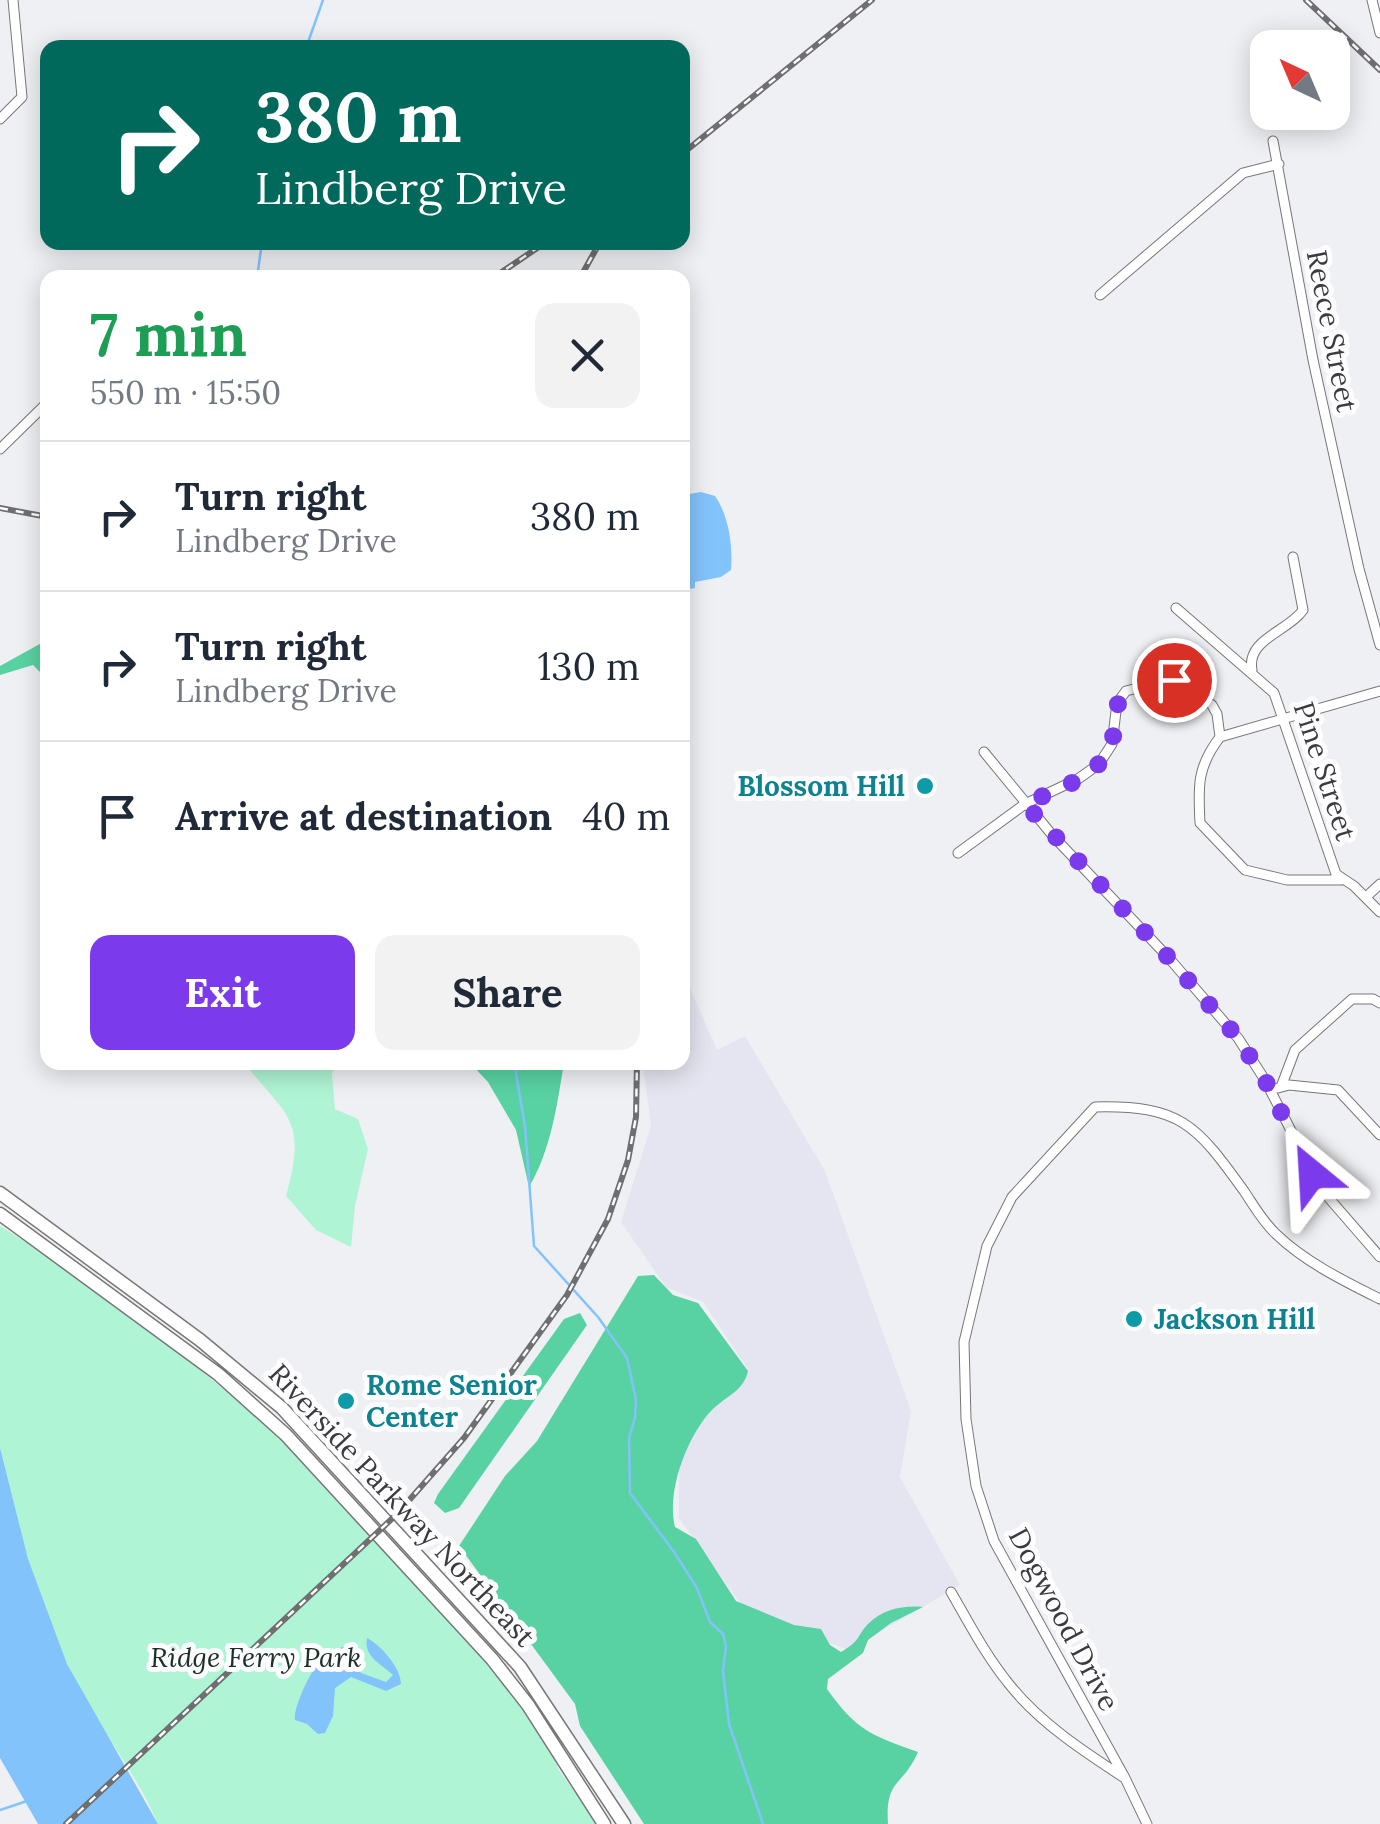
<!DOCTYPE html>
<meta charset="utf-8">
<style>
:root{--surface:#fff;--page:#f2f2f3;--text:#1f2937;--muted:#747a83;--line:#e0e1e3;--accent:#7c3aed}
body{margin:0;font-family:Lora,serif;background:var(--page);color:var(--text);height:100vh;display:flex;flex-direction:column;font-size:38px;white-space:nowrap}
*{box-sizing:border-box;margin:0}
p{font-size:32px;color:var(--muted)}
.icon{flex:none;width:55px;height:55px;fill:none;stroke:currentColor;stroke-width:2;stroke-linecap:round;stroke-linejoin:round}
.map{position:relative;flex:1;overflow:hidden}
.panel{position:absolute;left:40px;top:270px;width:650px;height:800px;display:flex;flex-direction:column;background:var(--surface);border-radius:20px;box-shadow:0 5px 25px #0003}
.panel>*{flex:none}
.top-card{position:absolute;left:40px;top:40px;width:650px;height:210px;border-radius:20px;box-shadow:0 5px 25px #0003;background:#00695c;color:#fff;overflow:hidden}
.needle{width:65px;rotate:316deg}
.controls{position:absolute;left:1250px;top:30px;display:grid;gap:20px}
.controls a{display:grid;place-items:center;width:100px;height:100px;border-radius:20px;background:var(--surface);box-shadow:0 5px 25px #0003;font-size:50px}
.pin{position:absolute;display:grid;place-items:center;width:85px;height:85px;color:#fff;margin:-42px;border:5px solid #fff;border-radius:50%;box-shadow:0 2px 10px #0007}
.me{position:absolute;width:110px;margin:-55px;rotate:333deg;stroke-linejoin:round;filter:drop-shadow(0 0 8px #0008)}
.turn{display:flex;align-items:center;gap:35px;height:210px;padding:0 50px;font-size:45px}
.turn .icon{width:130px;height:130px;stroke-width:2.5}
.turn b{display:block;font-size:70px;line-height:85px}
.round{display:grid;place-items:center;flex:none;width:105px;height:105px;border-radius:20px;background:var(--page)}
.head{display:flex;align-items:center;justify-content:space-between;height:170px;padding:0 50px}
h1{font-size:60px;font-weight:700;line-height:75px;color:#1e9e55}
.button{display:flex;gap:20px;margin-top:auto;padding:20px 50px}
.button a{flex:1;height:115px;border-radius:20px;background:var(--accent);color:#fff;font-size:40px;font-weight:700;line-height:115px;text-align:center}
.button a+a{background:var(--page);color:var(--text)}
ul{padding:0;list-style:none}
li{display:flex;align-items:center;gap:30px;height:150px;padding:0 50px;border-top:2px solid var(--line)}
li div{flex:1}
li b{display:block;font-size:38px}
li em{font-style:normal}
.map>svg:first-child{display:block}
</style>
<div class="map">
<svg width="1380" height="1824" viewBox="0 0 1380 1824">
<rect width="100%" height="100%" fill="#eff0f3"/>
<path fill="#e4e5f0" d="M683,972L717,1050L745,1036L825,1171L911,1411L900,1477L960,1585L849,1650L748,1614L679,1518V1449L748,1369L703,1302L666,1287L621,1222L651,1126L643,1063L682,1062Z"/>
<path fill="#aff4d4" d="M244,1063H335L332,1074L335,1109L358,1119L368,1149L355,1206L351,1247L316,1230L286,1196C307,1120 289,1118 244,1063Z
M0,1226L32,1246L184,1357L269,1426L471,1642L515,1697L552,1750L558,1769L598,1824H158C134,1767 91,1719 66,1662C36,1595 12,1521 0,1448Z"/>
<path fill="#59d2a3" d="M47,640V679L33,665L0,675V666Z
M470,1063H564C557,1105 551,1150 529,1187L516,1130L488,1082Z
M654,1275L673,1295L698,1303L748,1371C744,1391 726,1396 712,1410C687,1436 666,1492 675,1527L696,1539L736,1601L794,1625L821,1629L830,1645L841,1652C862,1640 856,1636 869,1623C883,1609 905,1605 923,1607L891,1623L868,1640L863,1653L828,1679L827,1689C857,1731 871,1735 918,1752C903,1787 885,1778 888,1824H644L580,1726L575,1704L459,1546L505,1476L537,1441L638,1276Z
M580,1313L587,1325L459,1508L445,1513L434,1503L438,1494L564,1319Z"/>
<path fill="#83c3fb" d="M701,492L715,496C729,516 733,546 731,570L721,577L695,582V588L683,590V495Z
M0,1448L28,1559L67,1664L158,1824H38L0,1758Z
M367,1638C381,1645 401,1668 401,1684L386,1691L351,1677L335,1688L333,1716L325,1733L318,1734L307,1724L295,1720C293,1706 314,1664 325,1655C332,1650 340,1648 348,1645L361,1673L386,1682L393,1675C382,1664 363,1657 367,1638Z"/>
<g fill="none" stroke-linecap="round" stroke-linejoin="round">
<path stroke="#83c3fb" stroke-width="2.5" d="M306,48L323,0
M257,278L262,242
M514,1062L525,1126L534,1246L598,1317L627,1358L636,1400L635,1418L629,1438L630,1493L674,1552L697,1588L710,1622L723,1634L726,1646L723,1671L729,1724L763,1824
M0,1810L27,1801"/>
<g stroke="#77777a" stroke-width="11">
<path id="minor" d="M1372,0L1380,33
M0,119L22,97L13,0
M1273,141L1313,360L1359,569L1380,645
M1100,295L1243,173L1279,164
M0,449L48,402
M1176,608L1274,693L1336,874L1354,886L1380,912
M1252,670C1246,639 1289,631 1303,610L1293,557
M984,752L1053,836L1168,957L1238,1038L1265,1080L1321,1189L1380,1257
M958,853L1025,804L1078,779L1099,764L1112,744L1117,703L1126,691L1165,681L1185,685L1212,705L1217,714L1220,737
M1341,880H1287L1245,870L1200,823C1198,786 1197,767 1220,737L1380,691
M1366,897L1380,884
M1281,1087L1295,1050L1352,999H1373L1380,1003
M1278,1088L1289,1085L1338,1090L1380,1135
M951,1592C969,1623 986,1656 1009,1684C1039,1722 1083,1751 1123,1777
M1147,1824L1125,1778L994,1541L976,1486L966,1419L964,1342L987,1246L1012,1197L1095,1107C1180,1105 1196,1124 1244,1191C1254,1206 1263,1222 1276,1234C1305,1262 1344,1281 1380,1299"/>
</g>
<g stroke="#77777a" stroke-width="15">
<path id="secondary" d="M0,1193L200,1340L282,1408L520,1667L624,1824
M0,1214L218,1374L286,1435L492,1659L528,1705L604,1824"/>
</g>
<use href="#minor" stroke="#fff" stroke-width="9"/>
<use href="#secondary" stroke="#fff" stroke-width="12"/>
<g stroke="#6f6f71" stroke-width="6">
<path id="rail" d="M1306,0L1380,70
M682,154L872,0
M493,278L546,242
M580,278L600,242
M0,508L48,517
M66,1824L397,1514L464,1438L567,1295L608,1219L628,1160L636,1117L637,1062"/>
</g>
<use href="#rail" stroke="#fdfdff" stroke-width="2.5" stroke-dasharray="8" stroke-linecap="butt"/>
</g>
<g fill="none" stroke-linecap="round" stroke-linejoin="round">
<path stroke="#7c3aed" stroke-width="18" stroke-dasharray="0 32.4" d="M1174,680L1126,691C1113,705 1116,720 1113,737C1106,776 1056,789 1025,804L1168,957L1238,1038L1265,1080L1312,1174"/>
</g>
<g fill="#0f9aa8" stroke="#fdfdff" stroke-width="4">
<circle cx="925" cy="786" r="10"/>
<circle cx="1134" cy="1319" r="10"/>
<circle cx="346" cy="1401" r="10"/>
</g>
<g text-anchor="middle" stroke-width="10" stroke-linejoin="round" paint-order="stroke">
<g font-size="28" fill="#3b3b3c" stroke="#fdfdff">
<text transform="translate(1332 331) rotate(79)" y="10">Reece Street</text>
<text transform="translate(1325 771) rotate(72)" y="10">Pine Street</text>
<text transform="translate(402 1505) rotate(47)" y="10">Riverside Parkway Northeast</text>
<text transform="translate(1064 1619) rotate(62)" y="10">Dogwood Drive</text>
</g>
<g font-size="28" font-weight="bold" fill="#0d838f" stroke="#fdfdff" text-anchor="start">
<text x="905" y="796" text-anchor="end">Blossom Hill</text>
<text x="1154" y="1329">Jackson Hill</text>
<text x="366" y="1395">Rome Senior<tspan x="366" dy="32">Center</tspan></text>
</g>
<g font-size="28" font-style="italic" fill="#1a2f26" stroke="#fdfdff">
<text x="256" y="1667">Ridge Ferry Park</text>
</g>
</g>
</svg>
<div class="controls">
<a><svg class="needle" viewBox="-14 -14 28 28"><path d="M0-13l5 13h-10z" fill="#e53935"/><path d="M0 13l5-13h-10z" fill="#747a83"/></svg></a>
</div>
<div class="pin" style="left:1174px;top:680px;background:#d93025"><svg class="icon" aria-label="arrive" viewBox="0 0 24 24"><path d="M6 21V4h12l-3 4 3 4H6"/></svg></div>
<svg class="me" style="left:1312px;top:1174px" viewBox="-20 -20 40 40"><path d="M0-17L14 15 0 8-14 15z" fill="#7c3aed" stroke="#fff" stroke-width="4"/></svg>
<div class="top-card">
<div class="turn"><svg class="icon" aria-label="right" viewBox="0 0 24 24"><path d="M7 20v-9h11M14 6l5 5-5 5"/></svg><div><b>380 m</b>Lindberg Drive</div></div>
</div>
<section class="panel">
<div class="head"><div><h1>7 min</h1><p>550 m · 15:50</p></div><a class="round"><svg class="icon" aria-label="close" viewBox="0 0 24 24"><path d="M6 6l12 12M18 6L6 18"/></svg></a></div>
<ul>
<li><svg class="icon" aria-label="right" viewBox="0 0 24 24"><path d="M7 20v-9h11M14 6l5 5-5 5"/></svg><div><b>Turn right</b><p>Lindberg Drive</p></div><em>380 m</em></li>
<li><svg class="icon" aria-label="right" viewBox="0 0 24 24"><path d="M7 20v-9h11M14 6l5 5-5 5"/></svg><div><b>Turn right</b><p>Lindberg Drive</p></div><em>130 m</em></li>
<li><svg class="icon" aria-label="arrive" viewBox="0 0 24 24"><path d="M6 21V4h12l-3 4 3 4H6"/></svg><div><b>Arrive at destination</b></div><em>40 m</em></li>
</ul>
<div class="button"><a>Exit</a><a>Share</a></div>
</section>
</div>
